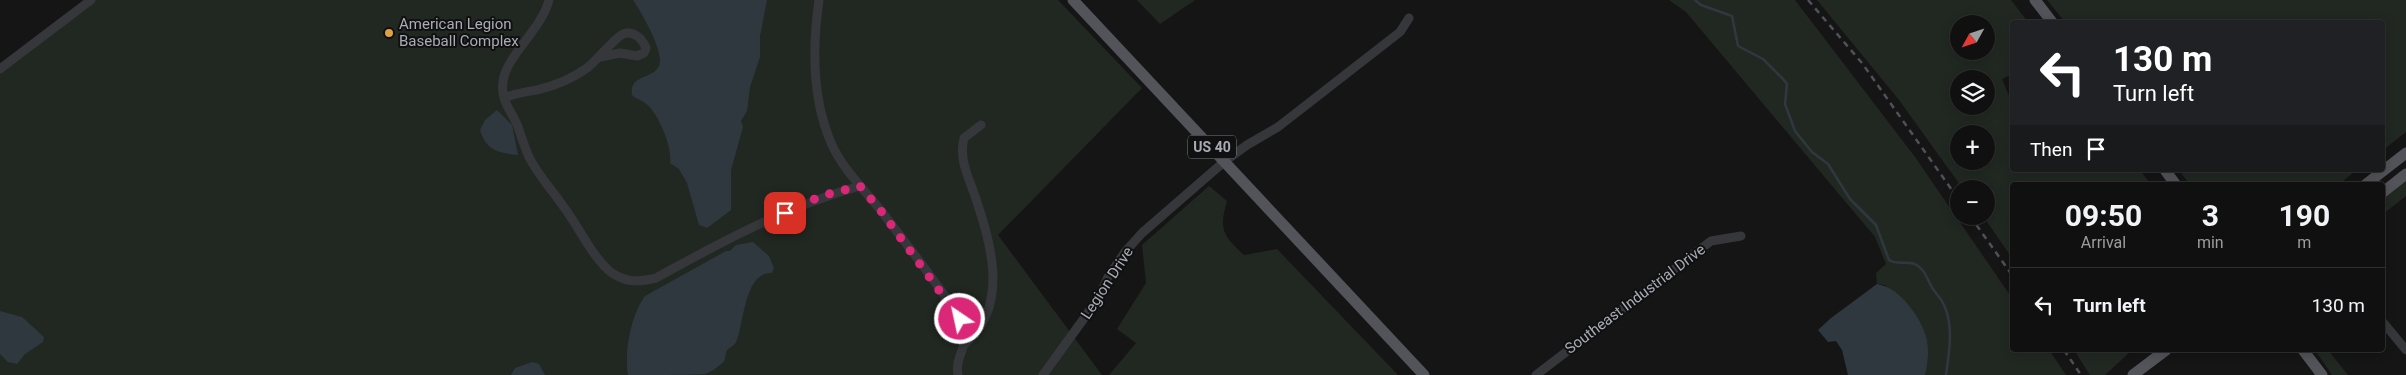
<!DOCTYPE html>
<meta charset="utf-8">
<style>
:root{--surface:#101010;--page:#1e1e1e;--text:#f1f3f6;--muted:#9c9d9f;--line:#303030}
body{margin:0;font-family:Roboto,sans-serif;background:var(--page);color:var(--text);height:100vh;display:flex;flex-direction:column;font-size:19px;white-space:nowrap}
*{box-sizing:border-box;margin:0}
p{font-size:16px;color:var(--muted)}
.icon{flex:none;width:28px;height:28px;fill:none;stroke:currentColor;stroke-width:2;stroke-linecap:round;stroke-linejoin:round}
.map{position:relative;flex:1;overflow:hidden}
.sheet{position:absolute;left:2010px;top:182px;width:375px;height:170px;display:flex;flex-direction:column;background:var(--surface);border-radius:5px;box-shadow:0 2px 12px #0003,0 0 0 1px var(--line)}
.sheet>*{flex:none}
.top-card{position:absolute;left:2010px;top:20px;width:375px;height:152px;border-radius:5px;box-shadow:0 2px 12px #0003,0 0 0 1px var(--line);background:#202124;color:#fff;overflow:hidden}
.needle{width:32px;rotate:230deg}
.fabs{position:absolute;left:1950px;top:15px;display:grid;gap:10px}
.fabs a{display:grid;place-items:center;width:45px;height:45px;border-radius:50%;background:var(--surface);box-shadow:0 2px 12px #0003,0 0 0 1px var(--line);font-size:25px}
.pin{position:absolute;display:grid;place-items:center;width:42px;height:42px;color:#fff;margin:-21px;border-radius:10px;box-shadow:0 2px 8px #0006}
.me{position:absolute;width:55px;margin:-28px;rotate:326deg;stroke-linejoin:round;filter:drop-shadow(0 0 4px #0008)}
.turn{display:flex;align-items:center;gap:18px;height:105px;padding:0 20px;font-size:22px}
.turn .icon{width:65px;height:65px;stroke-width:2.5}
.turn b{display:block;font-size:35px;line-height:42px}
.then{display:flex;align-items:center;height:48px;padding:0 20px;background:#0003;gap:10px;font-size:19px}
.eta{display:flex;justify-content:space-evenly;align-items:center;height:85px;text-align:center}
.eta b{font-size:30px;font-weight:700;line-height:35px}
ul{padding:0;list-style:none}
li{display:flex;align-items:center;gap:15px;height:75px;padding:0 20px;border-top:1px solid var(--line)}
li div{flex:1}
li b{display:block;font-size:19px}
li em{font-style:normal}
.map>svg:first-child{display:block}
</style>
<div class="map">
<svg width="2406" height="375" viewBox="0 0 2406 375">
<rect width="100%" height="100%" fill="#151516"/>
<path fill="#212822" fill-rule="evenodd" d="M92,0H1058L1142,88L998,235L1102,375H0V71Z
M1137,0H1195L1160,24Z
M1669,0H1795L1915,157L2012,298V350H2049L2066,375H1925L1928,358L1927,342L1885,285L1877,284L1876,273L1886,264L1875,237L1686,12Z
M1817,0H2011L2028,22H2012V74L2002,79L2009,96L2012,98V170H2140L2151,185H2012V258L1983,216H1986V189H1963L1899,100ZM1959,24H1986V51H1959ZM1959,79H1986V106H1959ZM1959,134H1986V161H1959Z
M2047,0H2406V132L2383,150L2382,22H2065Z
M2179,170H2357L2338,185H2190Z
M2406,180V196L2383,214V198Z
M1209,186L1227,201C1219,229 1222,235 1244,255L1277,249L1398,375H1109L1136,343L1117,329L1146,283L1142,245Z
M2074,350H2132L2105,375H2090Z
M2315,350H2328L2348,375H2332Z"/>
<path fill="#2f383e" d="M633,0H767L760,36V57L750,87L747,111L741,121L743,127L731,170V210L707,228L699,225L687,183L679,169L670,163C673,148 658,112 645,103C640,99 636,99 632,95C629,74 652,80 659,66C665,52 641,12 633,0Z
M497,110L512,125L518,155C498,153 486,150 480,130L485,120Z
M753,242L769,256L774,268L772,273C744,271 744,325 736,342C735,345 730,347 727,350C725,354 726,357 724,361C721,365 710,373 705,374C698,375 641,375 628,375C624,352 631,315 645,296L726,251H730L736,245Z
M1877,284C1900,287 1922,319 1927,340C1929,352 1928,364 1925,375H1848L1842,350L1836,341L1828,342L1818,330L1831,318Z
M0,311L22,317L44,337L43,342L25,354L17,364L8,362L0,354Z
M532,362L539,364L545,375H511L515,368Z"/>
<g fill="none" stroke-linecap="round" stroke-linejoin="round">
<path stroke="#2f383e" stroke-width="2.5" d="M1695,0L1701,5L1732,16L1738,46L1763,59L1783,79L1787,84L1785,104L1795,131L1812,152L1828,164L1850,199L1876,225L1889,260C1896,265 1906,261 1915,264C1926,270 1927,280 1933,289C1937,295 1941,298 1944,305C1954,326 1949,353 1946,375"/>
<path stroke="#36373b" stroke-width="9" d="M549,0C542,29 505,57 503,82C500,101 512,111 518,127C522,138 525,149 530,159C539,176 552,190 563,206C578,225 593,259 612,273C627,283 639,282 656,278C721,242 788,206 860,186
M819,0C812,48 812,100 832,145C844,171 865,190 882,212C909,247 936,282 961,319C973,346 954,353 958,375
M0,69L91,0
M504,98C515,93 525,92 537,90C554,86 573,78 587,68C597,61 617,34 626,33C636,32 643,40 646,48L644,53L637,56L620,53L601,57
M2382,321L2406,350
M965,344C1011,304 990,241 974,193C967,174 959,158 964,138L981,125
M1043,375L1098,299L1108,277L1125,252L1142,233L1225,161L1247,145L1278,127L1400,32L1409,18
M1536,375L1711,241L1741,236"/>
<path stroke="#535459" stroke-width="11" d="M1073,0L1424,375
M2035,0L2052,22
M2165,170L2176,185
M2365,185L2406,153
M2382,193L2406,174
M2303,350L2322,375
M2133,375L2166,350"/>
<path stroke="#4f5156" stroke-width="2.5" stroke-dasharray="6 5" stroke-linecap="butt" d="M1808,0L1862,63L1959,200
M1970,216L2012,275
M2064,350L2081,375"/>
</g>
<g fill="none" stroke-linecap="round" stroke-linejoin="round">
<path stroke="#db2777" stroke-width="9" stroke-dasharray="0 16.2" d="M785,213L821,196L860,186L881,211L960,319"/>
</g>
<circle fill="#dda146" stroke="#101011" stroke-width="2" cx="389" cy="33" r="5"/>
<g text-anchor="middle" stroke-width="4" stroke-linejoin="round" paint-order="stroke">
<rect fill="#101011" stroke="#7a7e84" stroke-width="1" x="1188" y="135.5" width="48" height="23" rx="4"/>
<g font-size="14" font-weight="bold" fill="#a8adb5">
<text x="1212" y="152">US 40</text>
</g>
<g font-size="15" fill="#a8adb5" stroke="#101011" text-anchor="start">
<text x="399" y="29">American Legion<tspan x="399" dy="17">Baseball Complex</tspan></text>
</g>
<g font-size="15" fill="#a8adb5" stroke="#101011">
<text transform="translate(1107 283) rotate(-57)" y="5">Legion Drive</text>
<text transform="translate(1635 299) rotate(-37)" y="5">Southeast Industrial Drive</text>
</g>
</g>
</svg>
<div class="fabs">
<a><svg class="needle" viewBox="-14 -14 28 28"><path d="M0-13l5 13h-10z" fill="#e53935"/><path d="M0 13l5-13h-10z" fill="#9c9d9f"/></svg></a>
<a><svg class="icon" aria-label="layers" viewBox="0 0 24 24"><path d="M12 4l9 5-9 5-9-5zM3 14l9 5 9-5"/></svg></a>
<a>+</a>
<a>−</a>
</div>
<div class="pin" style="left:785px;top:213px;background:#d93025"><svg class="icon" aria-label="arrive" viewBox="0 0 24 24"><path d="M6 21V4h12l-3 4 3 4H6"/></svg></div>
<svg class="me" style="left:960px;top:319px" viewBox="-20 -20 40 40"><circle r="17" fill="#db2777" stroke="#fff" stroke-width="3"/><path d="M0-11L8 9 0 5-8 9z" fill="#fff"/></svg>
<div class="top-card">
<div class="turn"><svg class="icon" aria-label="left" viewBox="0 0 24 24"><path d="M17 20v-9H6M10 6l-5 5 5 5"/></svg><div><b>130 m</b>Turn left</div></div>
<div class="then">Then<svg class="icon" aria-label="arrive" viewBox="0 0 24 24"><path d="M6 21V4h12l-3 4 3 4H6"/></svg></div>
</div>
<section class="sheet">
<div class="eta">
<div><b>09:50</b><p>Arrival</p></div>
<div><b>3</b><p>min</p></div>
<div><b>190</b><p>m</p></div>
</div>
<ul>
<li><svg class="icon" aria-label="left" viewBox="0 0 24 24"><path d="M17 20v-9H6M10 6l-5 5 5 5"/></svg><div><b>Turn left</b></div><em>130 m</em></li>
</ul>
</section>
</div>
